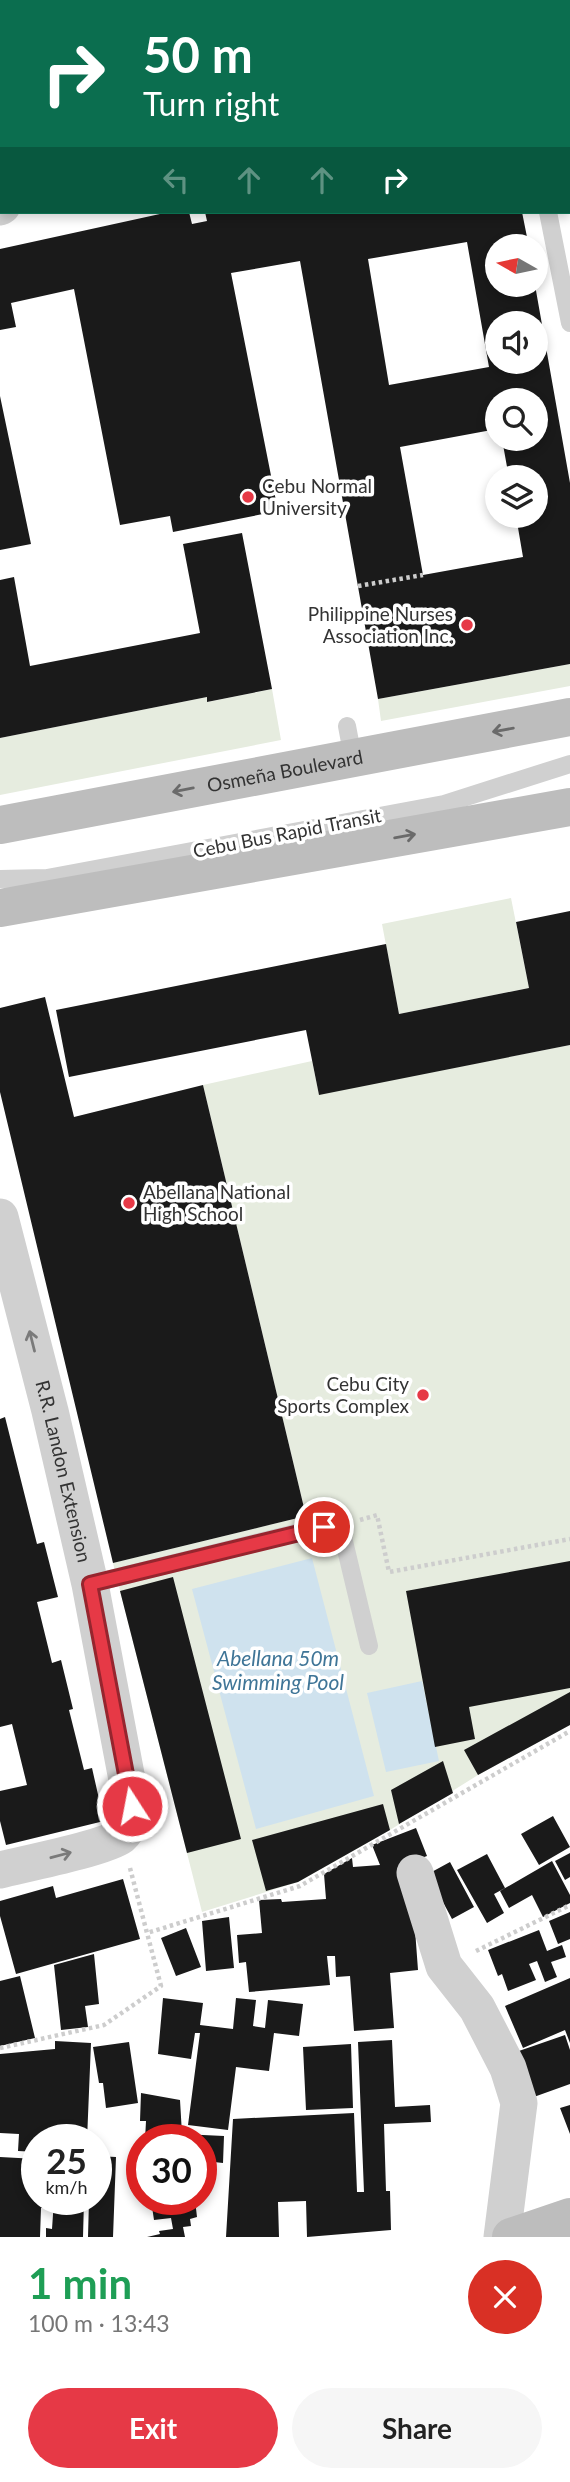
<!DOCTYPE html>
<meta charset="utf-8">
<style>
:root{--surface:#fff;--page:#f6f6f6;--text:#222;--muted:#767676;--accent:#e63946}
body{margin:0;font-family:Lato,sans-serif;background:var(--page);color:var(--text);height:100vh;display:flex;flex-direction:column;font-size:26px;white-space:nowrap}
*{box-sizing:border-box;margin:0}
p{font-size:23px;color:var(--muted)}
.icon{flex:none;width:38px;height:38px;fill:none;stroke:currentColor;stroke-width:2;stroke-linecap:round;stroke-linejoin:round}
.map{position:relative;height:2237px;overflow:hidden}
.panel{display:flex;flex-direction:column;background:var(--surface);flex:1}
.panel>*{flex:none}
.top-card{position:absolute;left:0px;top:0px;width:570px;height:214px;box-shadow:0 4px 10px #0003;background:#0b6e4f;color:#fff;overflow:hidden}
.needle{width:46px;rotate:279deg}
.buttons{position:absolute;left:485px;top:234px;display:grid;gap:14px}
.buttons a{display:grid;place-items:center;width:63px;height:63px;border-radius:50%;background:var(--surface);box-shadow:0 4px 10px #0003;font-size:35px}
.speed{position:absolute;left:21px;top:2124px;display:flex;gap:14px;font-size:35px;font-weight:700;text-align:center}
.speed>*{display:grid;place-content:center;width:91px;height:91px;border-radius:50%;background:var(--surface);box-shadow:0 4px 10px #0003;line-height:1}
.speed small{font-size:18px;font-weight:400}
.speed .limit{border:10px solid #d22;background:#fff;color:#111}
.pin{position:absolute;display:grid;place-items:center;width:60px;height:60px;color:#fff;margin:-30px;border:4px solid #fff;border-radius:50%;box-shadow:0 2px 7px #0007}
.me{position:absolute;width:77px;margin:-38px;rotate:349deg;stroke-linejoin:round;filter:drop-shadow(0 0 5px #0008)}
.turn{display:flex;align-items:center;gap:24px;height:147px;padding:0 28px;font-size:32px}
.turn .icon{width:91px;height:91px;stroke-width:2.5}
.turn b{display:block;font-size:49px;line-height:60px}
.lanes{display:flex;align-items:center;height:66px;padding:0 28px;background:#0003;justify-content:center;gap:35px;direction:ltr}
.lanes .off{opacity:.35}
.round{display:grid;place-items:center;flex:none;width:74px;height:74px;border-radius:37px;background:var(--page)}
.overview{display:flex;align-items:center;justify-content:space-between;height:119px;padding:0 28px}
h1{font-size:42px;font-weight:700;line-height:52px;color:#1e9e55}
.primary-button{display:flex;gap:14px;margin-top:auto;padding:14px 28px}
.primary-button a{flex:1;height:80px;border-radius:42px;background:var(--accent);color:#fff;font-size:28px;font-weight:700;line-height:80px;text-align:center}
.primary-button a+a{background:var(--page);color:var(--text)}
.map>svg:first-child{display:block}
</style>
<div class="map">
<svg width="570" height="2237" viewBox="0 0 570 2237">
<rect width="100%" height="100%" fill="#fff"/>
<path fill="#e6ecdf" d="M570,664V686L381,721L378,699Z
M272,689L281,740L0,795V738L207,697L208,702Z
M511,898L529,988L399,1014L382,924Z
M570,1045V1725L478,1775L390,1830L298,1882L202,1912L113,1563L306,1516L203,1085L312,1061L319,1094Z"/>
<path fill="#cfe2ee" d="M312,1558L374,1796L256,1829L192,1589Z
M422,1681L439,1761L386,1772L367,1693Z"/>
<path fill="#1a1a1a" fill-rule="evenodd" d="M169,212H189L192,224L207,221L205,212H522L529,247H497V285H535L570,483V664L378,699L300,261L231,273L278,511L173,532L170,516L120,525L74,289L11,303L16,327L0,330V249ZM467,242L489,367L389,385L368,259ZM497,324H536V362H497ZM497,401H536V439H502L509,478H536V516H516L523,557L423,575L400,447L497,429Z
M0,396L31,544L0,550Z
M242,533L272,689L207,702V697L0,738V580L14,577L30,666L200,633L183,544Z
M570,911V1045L319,1095L306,1030L69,1077L56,1010L386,944L399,1014L529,988L516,922Z
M45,997L74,1117L203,1085L306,1516L113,1563L0,1092V1008Z
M5,1417L37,1544L44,1542L58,1597L37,1602L52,1663L61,1660L73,1709L69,1710L84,1770L92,1768L104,1821L6,1845L0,1821V1791L27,1785L12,1724L0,1727V1419Z
M570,1561V1688L469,1707L475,1739L435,1747L406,1591Z
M173,1577L241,1839L187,1853L120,1591Z
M570,1692V1725L478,1775L464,1750Z
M443,1761L453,1793L399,1824L391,1790Z
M383,1804L390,1830L298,1882L266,1891L252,1840Z
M553,1816L570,1847L539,1865L521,1834Z
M416,1828L427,1856L410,1862L418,1970L390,1973L394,2028L354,2031L350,1976L336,1977L335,1956H327L330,1985L249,1992L246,1962L239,1963L237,1935L262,1933L259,1900L281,1899L282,1902L326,1899L324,1874L352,1858L353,1867L380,1865L372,1845Z
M570,1853V1877L565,1880L555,1861Z
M487,1854L505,1888L494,1894L504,1913L487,1923L457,1870Z
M552,1861L570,1895V1903L543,1917L532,1895L509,1908L500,1891Z
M450,1862L474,1907L452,1919L428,1874Z
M123,1879L140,1939L16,1974L0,1916V1901L53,1886L56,1898Z
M570,1912V1939L558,1944L549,1921Z
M229,1917L234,1968L206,1971L202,1921Z
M186,1928L201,1967L176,1976L161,1938Z
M539,1930L547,1951L562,1945L566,1957L551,1962L557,1977L545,1982L537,1961L529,1964L536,1980L508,1991L502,1974L498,1976L488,1950Z
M94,1954L99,2004L85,2006L88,2027L61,2030L54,1965Z
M20,1976L35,2038L0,2046V1981Z
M570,1978V2043L565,2030L523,2048L505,2006Z
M163,1998L203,2003L200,2025L233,2029L236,1998L256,2000L253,2026L265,2028L268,2000L303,2004L299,2036L274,2033L269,2071L236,2067L228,2130L188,2125L200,2033H195L191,2059L158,2054Z
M565,2035L570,2050V2084L531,2098L516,2052Z
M392,2040L395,2107L430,2105L431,2122L384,2124L386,2191H390L391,2230L307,2237L306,2201L278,2202L279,2237H226L233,2119L354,2113L357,2192H364L358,2042Z
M55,2041L91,2043L87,2140H37V2152L18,2151L19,2134L0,2133V2054L55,2049Z
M129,2042L138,2103L106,2108L103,2083H99L93,2047Z
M351,2044L353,2108L306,2110L303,2047Z
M141,2093L180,2100L182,2134L224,2136L223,2163L214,2162V2183L201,2182V2140H145L146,2121H140Z
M570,2105V2134L560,2108Z
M96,2156L116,2157L113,2237H88L89,2200H96Z
M0,2157L37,2159V2200H49V2208H41L40,2237H0Z
M142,2158V2188L130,2189V2159Z
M54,2200H84L83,2237H46V2228L52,2229Z
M151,2200H195L197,2217L190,2219L191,2226L183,2227L185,2237H147L160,2234L159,2231L173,2229L171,2218L154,2220Z"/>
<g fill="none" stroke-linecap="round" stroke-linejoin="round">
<path stroke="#cdcdcd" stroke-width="4.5" stroke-dasharray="3.5 3.5" stroke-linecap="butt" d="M358,586L423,575
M360,1520L377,1515L389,1572L570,1539
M130,1868L147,1933L300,1886L570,1731
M476,1951L570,1905
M0,2048L104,2025L161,1986L147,1933"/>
<path stroke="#d0d0d0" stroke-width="18" d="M269,0V2
M548,212L570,323
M347,726L353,758
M0,879L47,878L444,804L570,764
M90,1584L324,1526L336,1527L343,1537L369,1646"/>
<g stroke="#d0d0d0" stroke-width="37">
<path d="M569,71H570"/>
<path d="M0,207L2,206"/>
<path id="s1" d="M0,1217L50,1411L90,1584L132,1806C131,1817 130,1828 121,1836C105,1848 24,1864 0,1870"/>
<path d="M415,1873L444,1966L477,2008L508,2068L519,2103L502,2237"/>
</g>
<g stroke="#bdbdbd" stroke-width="38">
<path id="s2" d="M0,825L570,717"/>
<path d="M0,908L570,807"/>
<path d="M511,2237L570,2217"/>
</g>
</g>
<defs><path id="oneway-shaft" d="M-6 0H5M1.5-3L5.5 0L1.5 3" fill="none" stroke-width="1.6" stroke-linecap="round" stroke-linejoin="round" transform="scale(1.75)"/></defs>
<g stroke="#6a6a6a">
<use href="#oneway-shaft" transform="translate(503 730) rotate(170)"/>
<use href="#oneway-shaft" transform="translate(183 790) rotate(169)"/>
<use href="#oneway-shaft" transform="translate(405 836) rotate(-10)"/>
</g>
<g stroke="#7a7a7a">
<use href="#oneway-shaft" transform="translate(32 1341) rotate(-104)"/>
<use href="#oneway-shaft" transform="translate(61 1855) rotate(-15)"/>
</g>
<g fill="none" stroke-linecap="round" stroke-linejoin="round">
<g stroke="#96252e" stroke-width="18">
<path id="route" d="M132,1806L90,1584L324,1527"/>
</g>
<use href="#route" stroke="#e63946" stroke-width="12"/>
</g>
<g fill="#e63946" stroke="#fff" stroke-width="2.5">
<circle cx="248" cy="497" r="7"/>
<circle cx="467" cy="625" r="7"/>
<circle cx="129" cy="1203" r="7"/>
<circle cx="423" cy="1395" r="7"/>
</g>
<g text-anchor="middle" stroke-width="7" stroke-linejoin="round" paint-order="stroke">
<g font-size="19" fill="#333" stroke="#fff" text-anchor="start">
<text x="262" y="493">Cebu Normal<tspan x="262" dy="22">University</tspan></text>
<text x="453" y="621" text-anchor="end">Philippine Nurses<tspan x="453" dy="22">Association Inc.</tspan></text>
<text x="143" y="1199">Abellana National<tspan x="143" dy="22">High School</tspan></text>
<text x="409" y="1391" text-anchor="end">Cebu City<tspan x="409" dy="22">Sports Complex</tspan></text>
</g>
<g font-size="19" fill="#333" stroke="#fff">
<text dy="7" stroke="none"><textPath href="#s2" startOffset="290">Osmeña Boulevard</textPath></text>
<text transform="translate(287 833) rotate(-11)" y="7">Cebu Bus Rapid Transit</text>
<text dy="7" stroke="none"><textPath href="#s1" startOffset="262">R.R. Landon Extension</textPath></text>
</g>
<g font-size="21" font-style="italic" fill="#3f7597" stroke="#fff">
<text x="278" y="1666">Abellana 50m<tspan x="278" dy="24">Swimming Pool</tspan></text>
</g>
</g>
</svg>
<div class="buttons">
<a><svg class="needle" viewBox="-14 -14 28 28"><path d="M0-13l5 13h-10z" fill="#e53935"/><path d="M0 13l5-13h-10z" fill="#767676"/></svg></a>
<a><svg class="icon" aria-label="sound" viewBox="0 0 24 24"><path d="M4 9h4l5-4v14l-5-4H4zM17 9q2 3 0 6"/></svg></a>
<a><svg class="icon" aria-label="search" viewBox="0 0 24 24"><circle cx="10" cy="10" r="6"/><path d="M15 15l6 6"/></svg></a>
<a><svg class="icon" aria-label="layers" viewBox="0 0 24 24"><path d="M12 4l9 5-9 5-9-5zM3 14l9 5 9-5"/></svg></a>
</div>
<div class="speed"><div>25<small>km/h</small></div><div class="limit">30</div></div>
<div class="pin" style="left:324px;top:1527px;background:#d93025"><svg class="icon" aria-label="arrive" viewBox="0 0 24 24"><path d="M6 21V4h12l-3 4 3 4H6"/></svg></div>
<svg class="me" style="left:132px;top:1806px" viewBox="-20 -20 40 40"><circle r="17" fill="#e63946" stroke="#fff" stroke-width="3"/><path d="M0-11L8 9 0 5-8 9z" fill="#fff"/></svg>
<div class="top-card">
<div class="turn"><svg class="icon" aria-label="right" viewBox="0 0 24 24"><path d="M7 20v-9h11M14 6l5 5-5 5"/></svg><div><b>50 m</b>Turn right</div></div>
<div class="lanes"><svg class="icon off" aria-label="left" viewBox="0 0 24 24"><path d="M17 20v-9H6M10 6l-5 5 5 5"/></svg><svg class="icon off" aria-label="ahead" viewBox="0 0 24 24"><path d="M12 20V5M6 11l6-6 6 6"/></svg><svg class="icon off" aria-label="ahead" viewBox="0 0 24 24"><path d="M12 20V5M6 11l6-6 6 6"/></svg><svg class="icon" aria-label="right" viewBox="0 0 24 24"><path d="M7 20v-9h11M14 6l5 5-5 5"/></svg></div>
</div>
</div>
<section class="panel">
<div class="overview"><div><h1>1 min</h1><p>100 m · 13:43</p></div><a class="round" style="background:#d93025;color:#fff"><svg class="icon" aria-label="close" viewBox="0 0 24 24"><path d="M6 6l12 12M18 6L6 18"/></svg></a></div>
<div class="primary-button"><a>Exit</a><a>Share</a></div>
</section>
